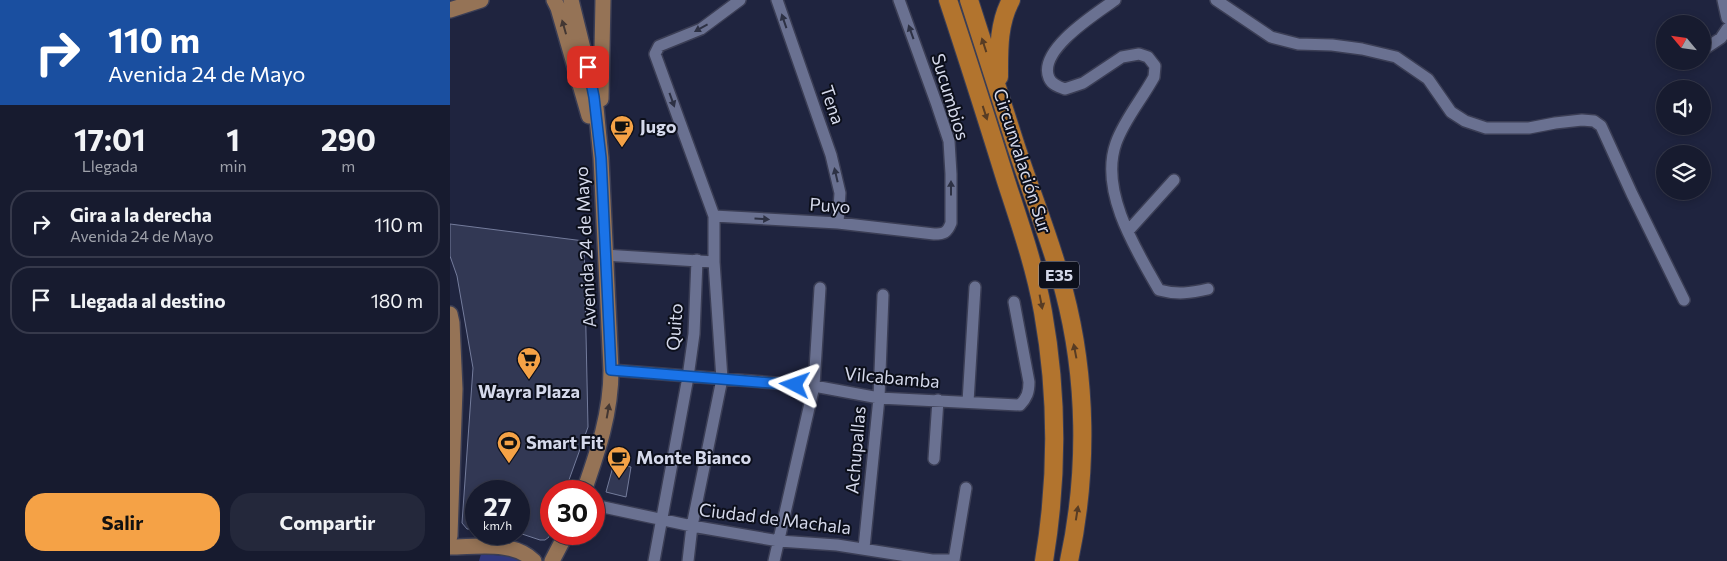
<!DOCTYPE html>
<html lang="es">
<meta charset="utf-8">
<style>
:root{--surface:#171b2f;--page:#24283b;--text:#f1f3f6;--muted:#9ea1aa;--line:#36394b;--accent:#f5a246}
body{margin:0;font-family:Commissioner,sans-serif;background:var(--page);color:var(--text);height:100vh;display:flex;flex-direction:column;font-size:19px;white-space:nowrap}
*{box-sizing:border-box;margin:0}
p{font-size:16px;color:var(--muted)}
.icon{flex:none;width:28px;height:28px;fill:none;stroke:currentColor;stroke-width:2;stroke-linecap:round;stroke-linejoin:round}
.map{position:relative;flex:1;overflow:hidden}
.sheet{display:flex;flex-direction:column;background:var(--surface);width:450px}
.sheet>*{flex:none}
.banner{background:#1a4fa0;color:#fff;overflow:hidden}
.needle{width:32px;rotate:299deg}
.controls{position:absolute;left:1206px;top:15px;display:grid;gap:10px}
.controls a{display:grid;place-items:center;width:55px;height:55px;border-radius:50%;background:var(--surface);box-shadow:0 2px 8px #0003,0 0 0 1px var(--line);font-size:25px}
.speed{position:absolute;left:15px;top:480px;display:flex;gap:10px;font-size:25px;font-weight:700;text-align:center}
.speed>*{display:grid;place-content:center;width:65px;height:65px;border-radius:50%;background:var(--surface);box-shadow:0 2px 8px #0003,0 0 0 1px var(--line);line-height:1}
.speed small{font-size:12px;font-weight:400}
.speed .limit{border:8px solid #d22;background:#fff;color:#111}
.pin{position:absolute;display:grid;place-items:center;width:42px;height:42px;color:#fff;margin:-21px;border-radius:10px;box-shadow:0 2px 8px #0006}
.me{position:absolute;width:55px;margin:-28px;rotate:274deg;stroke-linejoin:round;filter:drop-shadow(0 0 4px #0008)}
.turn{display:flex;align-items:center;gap:18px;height:105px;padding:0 25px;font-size:22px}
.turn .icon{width:65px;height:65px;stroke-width:2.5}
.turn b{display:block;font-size:35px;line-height:42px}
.eta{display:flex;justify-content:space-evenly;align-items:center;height:85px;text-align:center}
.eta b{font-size:30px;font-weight:700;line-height:35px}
.button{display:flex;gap:10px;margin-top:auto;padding:10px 25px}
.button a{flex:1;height:58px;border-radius:20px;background:var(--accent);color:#111;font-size:20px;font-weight:700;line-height:58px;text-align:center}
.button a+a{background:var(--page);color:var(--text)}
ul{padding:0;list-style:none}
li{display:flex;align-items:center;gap:15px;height:68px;margin:0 10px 8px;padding:0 15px;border:2px solid var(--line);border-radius:20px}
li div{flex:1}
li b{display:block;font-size:19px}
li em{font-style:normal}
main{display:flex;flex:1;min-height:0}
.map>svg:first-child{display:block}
</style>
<main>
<section class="sheet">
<div class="banner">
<div class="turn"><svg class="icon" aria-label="right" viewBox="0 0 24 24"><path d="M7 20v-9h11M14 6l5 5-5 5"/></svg><div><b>110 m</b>Avenida 24 de Mayo</div></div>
</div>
<div class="eta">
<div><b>17:01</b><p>Llegada</p></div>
<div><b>1</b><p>min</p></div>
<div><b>290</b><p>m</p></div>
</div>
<ul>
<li><svg class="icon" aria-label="right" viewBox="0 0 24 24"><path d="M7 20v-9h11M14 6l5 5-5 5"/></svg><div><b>Gira a la derecha</b><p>Avenida 24 de Mayo</p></div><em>110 m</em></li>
<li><svg class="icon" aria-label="arrive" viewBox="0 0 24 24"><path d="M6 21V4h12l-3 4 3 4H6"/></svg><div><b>Llegada al destino</b></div><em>180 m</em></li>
</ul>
<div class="button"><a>Salir</a><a>Compartir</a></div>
</section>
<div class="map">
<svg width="1277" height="561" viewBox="0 0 1277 561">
<rect width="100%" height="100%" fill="#1f243f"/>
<path fill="#30387e" d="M31,554L71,557L75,561H29Z"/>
<path fill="#323854" stroke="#747c9c" d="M0,224L134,241L138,427L115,491H101V530L99,537L95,540H90L69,533V491H26V529H17L12,523L23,368L7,276L0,256Z
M164,463L181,467L176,497L156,492Z"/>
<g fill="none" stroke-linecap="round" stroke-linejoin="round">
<g stroke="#3b3e55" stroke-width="14">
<path id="minor" d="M327,0L381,155L390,193L388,223
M665,0C647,13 587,50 599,78C602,85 609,87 615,89L633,83L672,57L689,54L698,57L705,66L704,77C692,99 674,120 666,143C649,191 686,250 709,290C727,295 741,293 758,289
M766,0L821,37L848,44L882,45L912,49L946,57L978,79L1001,112L1015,121L1036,128H1079L1105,123L1132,120L1144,121L1151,126L1182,194L1234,300
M1273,0L1277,18
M1256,48L1271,38L1277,29
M264,216L388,223L484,234C494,234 497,233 501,223V174L499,141L487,105L449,0
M678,231L724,180
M154,255L264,262
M161,370L364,386L429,398L570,405C577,398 579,392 579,382L564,302
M518,402L525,287
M484,459L488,400
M144,505L242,526L329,541L387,545L482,560H504L516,488
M414,548L429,398L433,295
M204,561L238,377L244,334L247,260
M238,561L242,526L272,379L264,262V216L205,54L209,46L251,29L290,0
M324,561L364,386L370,288"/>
</g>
<g stroke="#3b3e55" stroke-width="18">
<path id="major" d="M104,0L108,8L139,116
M121,0L145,97L151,158L161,370C161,413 148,451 134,491
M0,10L31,0
M151,99L153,0
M0,314L2,323L5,389L0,536
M0,547C27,547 63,540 84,561
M102,561L116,534"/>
</g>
<g stroke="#3b3e55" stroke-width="20">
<path id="highway" d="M498,0C518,60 537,120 556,181C570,224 585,267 593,312C608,396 608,477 594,561
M519,0C534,47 549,94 564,140C580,191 601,240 614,291C637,378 638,473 619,561
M549,77C549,51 548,24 561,0"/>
</g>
<use href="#minor" stroke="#6a7191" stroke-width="11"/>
<use href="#major" stroke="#957356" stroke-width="15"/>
<use href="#highway" stroke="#b2742e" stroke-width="18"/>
</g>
<defs><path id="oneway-solid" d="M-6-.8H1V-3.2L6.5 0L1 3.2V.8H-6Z" transform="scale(1.25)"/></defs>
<g fill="#2d3144">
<use href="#oneway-solid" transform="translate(334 21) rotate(-109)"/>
<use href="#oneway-solid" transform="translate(251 28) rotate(151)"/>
<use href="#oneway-solid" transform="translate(461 32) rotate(-110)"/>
<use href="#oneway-solid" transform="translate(222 100) rotate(70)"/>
<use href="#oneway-solid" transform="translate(386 175) rotate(-103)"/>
<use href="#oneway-solid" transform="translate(501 188) rotate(-90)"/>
<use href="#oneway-solid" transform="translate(312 219) rotate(3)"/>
</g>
<g fill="#433733">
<use href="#oneway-solid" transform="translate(114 27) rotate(-106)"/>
<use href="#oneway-solid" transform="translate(158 411) rotate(-80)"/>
</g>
<g fill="#573c24">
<use href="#oneway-solid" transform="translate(534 45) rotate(-108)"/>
<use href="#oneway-solid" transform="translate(535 113) rotate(72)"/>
<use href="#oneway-solid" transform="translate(591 302) rotate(79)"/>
<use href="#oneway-solid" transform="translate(625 351) rotate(-101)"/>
<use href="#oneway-solid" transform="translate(627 513) rotate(-81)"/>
</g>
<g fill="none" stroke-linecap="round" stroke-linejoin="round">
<g stroke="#114b97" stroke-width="12">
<path id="route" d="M138,67L144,97L151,158L161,370L345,385"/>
</g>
<use href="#route" stroke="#1a73e8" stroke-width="9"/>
</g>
<defs>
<g id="cafe-pin" transform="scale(1.25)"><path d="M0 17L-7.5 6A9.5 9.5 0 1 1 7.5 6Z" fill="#f5a246" stroke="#0c0f1b"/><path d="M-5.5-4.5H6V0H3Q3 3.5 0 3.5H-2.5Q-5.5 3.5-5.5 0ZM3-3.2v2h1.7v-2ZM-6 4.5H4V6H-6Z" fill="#111"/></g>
<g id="supermarket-pin" transform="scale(1.25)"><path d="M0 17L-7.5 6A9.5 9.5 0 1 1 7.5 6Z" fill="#f5a246" stroke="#0c0f1b"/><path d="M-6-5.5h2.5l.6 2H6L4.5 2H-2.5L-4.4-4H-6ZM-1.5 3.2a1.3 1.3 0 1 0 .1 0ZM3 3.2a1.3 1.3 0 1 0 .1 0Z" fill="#111"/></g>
<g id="stadium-pin" transform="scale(1.25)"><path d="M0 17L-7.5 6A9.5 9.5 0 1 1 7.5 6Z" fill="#f5a246" stroke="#0c0f1b"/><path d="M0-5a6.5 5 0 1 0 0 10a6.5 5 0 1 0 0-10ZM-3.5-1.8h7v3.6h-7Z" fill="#111"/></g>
</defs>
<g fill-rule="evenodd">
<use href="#cafe-pin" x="172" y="127"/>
<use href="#supermarket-pin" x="79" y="359"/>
<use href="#stadium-pin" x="59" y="443"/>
<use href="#cafe-pin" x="169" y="458"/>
</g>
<g text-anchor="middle" stroke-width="4" stroke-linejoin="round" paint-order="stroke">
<rect fill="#0c0f1b" stroke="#999cad" stroke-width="1" x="589" y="261.5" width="40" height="27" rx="4"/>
<g font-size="16" font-weight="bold" fill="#d5d9eb">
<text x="609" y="281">E35</text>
</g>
<g font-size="18" fill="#d5d9eb" stroke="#0c0f1b">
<text transform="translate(500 97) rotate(73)" y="6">Sucumbios</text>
<text transform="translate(382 105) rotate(71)" y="6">Tena</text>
<text transform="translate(572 161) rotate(72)" y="6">Circunvalación Sur</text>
<text transform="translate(380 206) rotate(4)" y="6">Puyo</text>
<text transform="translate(136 247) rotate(-93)" y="6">Avenida 24 de Mayo</text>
<text transform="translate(225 327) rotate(-86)" y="6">Quito</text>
<text transform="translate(442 378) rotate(5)" y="6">Vilcabamba</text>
<text transform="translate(406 450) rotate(-85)" y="6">Achupallas</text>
<text transform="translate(325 519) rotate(7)" y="6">Ciudad de Machala</text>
</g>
<g font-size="18" font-weight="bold" fill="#d5d9eb" stroke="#0c0f1b" text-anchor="start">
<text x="190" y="133">Jugo</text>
<text x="79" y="398" text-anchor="middle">Wayra Plaza</text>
<text x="76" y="449">Smart Fit</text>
<text x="186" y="464">Monte Bianco</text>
</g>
</g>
</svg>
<div class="controls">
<a><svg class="needle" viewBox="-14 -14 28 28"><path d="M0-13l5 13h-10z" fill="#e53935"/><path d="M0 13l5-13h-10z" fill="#9ea1aa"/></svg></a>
<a><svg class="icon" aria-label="sound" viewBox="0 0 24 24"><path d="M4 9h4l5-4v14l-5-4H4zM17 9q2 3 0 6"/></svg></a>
<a><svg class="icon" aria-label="layers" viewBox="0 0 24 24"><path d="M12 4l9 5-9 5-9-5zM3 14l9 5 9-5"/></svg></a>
</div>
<div class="speed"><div>27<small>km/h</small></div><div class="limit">30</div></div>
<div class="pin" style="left:138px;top:67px;background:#d93025"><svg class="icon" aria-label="arrive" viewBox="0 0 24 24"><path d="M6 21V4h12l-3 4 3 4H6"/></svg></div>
<svg class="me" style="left:345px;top:385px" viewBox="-20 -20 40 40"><path d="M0-17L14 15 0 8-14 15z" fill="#1a73e8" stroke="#fff" stroke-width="4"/></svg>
</div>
</main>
